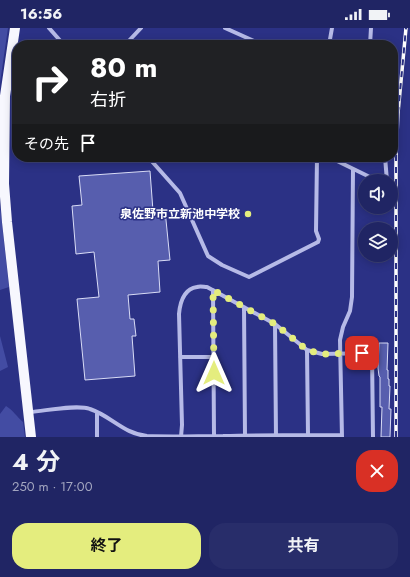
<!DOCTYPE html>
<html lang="ja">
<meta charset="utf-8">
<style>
:root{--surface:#202564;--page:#282d6a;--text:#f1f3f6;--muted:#a2a5bf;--line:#3d4278;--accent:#e4ed7e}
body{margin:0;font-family:Jost,"Noto Sans JP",sans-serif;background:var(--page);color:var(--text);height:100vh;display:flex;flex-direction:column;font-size:15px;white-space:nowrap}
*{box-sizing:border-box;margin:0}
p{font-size:13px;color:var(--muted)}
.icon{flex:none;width:22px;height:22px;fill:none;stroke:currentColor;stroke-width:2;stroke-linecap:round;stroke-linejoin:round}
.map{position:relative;height:409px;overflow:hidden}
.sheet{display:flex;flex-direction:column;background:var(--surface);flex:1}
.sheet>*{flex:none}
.hud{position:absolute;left:12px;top:12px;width:386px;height:122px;border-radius:16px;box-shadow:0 2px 10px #0003,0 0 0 1px var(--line);background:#202124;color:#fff;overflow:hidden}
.buttons{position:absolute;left:358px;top:146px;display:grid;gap:8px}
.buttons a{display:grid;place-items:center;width:40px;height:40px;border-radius:50%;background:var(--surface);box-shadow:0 2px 10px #0003,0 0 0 1px var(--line);font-size:20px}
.pin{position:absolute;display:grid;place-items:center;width:34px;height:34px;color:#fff;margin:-17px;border-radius:8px;box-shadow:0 2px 6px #0006}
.me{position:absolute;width:44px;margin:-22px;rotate:0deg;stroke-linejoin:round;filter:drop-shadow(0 0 3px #0008)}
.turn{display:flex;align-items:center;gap:14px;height:84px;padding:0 12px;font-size:18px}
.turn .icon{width:52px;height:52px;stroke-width:2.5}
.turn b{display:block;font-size:28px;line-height:34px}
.then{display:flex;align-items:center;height:38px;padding:0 12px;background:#0003;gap:8px;font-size:15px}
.round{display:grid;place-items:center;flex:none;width:42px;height:42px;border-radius:16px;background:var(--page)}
.summary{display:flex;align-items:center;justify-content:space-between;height:68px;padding:0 12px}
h1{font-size:24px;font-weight:700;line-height:30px}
.cta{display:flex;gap:8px;margin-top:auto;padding:8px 12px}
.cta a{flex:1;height:46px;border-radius:16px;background:var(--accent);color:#111;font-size:16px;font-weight:700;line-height:46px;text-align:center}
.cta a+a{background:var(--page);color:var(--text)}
.status{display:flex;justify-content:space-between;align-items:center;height:28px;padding:0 20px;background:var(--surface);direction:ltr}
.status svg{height:11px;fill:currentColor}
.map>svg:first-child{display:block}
</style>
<div class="status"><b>16:56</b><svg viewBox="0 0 49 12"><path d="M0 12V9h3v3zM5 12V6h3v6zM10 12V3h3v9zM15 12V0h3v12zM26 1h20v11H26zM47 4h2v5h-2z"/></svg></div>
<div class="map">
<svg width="410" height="409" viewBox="0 0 410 409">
<rect width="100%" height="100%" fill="#2b3185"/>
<path fill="#434ca3" d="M0,0H8L0,55Z
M0,177L9,259L0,262Z
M0,308L8,339L0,343Z
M6,378C13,382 17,389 23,394L25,409H0V386Z"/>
<path fill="#575eae" stroke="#d9dcf6" d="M150,143L153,183L165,182L170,232L158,233L160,264L128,267L130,291H134L136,308H132L135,348L85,352L77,271L99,269L94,224L76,226L72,178L82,177L79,148Z
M379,315H388L387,342H388V351H389V358H390L389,381H391L390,409H381L382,379H380V349L379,348L378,340Z"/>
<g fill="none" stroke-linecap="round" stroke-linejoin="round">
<path stroke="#b6bae7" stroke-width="4" d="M49,0L64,17
M225,0L263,17
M125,17L141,0
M329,17L332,0
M370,17L371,0
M148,129L180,165L208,228L222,237L249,249L318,214L319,211L316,203L317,129
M329,129L378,153
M385,129L387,153
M213,262L214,408
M244,279L245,408
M275,296L276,409
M307,322L308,407
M180,329H213
M30,384C45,383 77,376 90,381C111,388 124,406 147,408C172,409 198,408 223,408C263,407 303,407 342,407
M97,409V384
M181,409L182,397L179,286C180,275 183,261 197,259C200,258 204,259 207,259L275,296L307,322L322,326L372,325L373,409
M342,409L340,312L343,299L350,283L352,269L353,141"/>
<path stroke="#f7f7fe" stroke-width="10" d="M15,0L5,68L4,156L7,194L31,409"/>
<g stroke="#fff" stroke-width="3.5">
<path id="rail" d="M396,409V130L398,85L406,0"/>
</g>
<use href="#rail" stroke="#2b3185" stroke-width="2" stroke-dasharray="6" stroke-linecap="butt"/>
</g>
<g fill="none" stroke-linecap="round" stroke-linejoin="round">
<path stroke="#e4ed7e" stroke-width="7" stroke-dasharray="0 12.6" d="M214,345L213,262L275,296L307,322L322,326L362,325"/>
</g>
<circle fill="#e4ed7e" stroke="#2b3185" stroke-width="1.5" cx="248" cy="186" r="4"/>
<g text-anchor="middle" stroke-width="3" stroke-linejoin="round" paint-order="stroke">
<g font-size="12" font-weight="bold" fill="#fff" stroke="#2b3185" text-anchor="end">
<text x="240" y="190">泉佐野市立新池中学校</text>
</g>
</g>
</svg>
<div class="buttons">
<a><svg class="icon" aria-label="sound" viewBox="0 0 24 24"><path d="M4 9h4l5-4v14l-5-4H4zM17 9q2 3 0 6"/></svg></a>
<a><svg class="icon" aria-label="layers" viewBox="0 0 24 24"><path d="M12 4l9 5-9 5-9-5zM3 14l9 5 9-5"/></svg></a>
</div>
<div class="pin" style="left:362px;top:325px;background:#d93025"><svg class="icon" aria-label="arrive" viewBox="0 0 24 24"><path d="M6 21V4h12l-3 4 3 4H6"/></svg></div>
<svg class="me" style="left:214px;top:345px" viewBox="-20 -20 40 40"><path d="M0-17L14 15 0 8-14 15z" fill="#e4ed7e" stroke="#fff" stroke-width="4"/></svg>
<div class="hud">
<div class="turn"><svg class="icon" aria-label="right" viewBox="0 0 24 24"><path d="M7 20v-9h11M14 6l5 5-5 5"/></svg><div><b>80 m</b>右折</div></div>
<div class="then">その先<svg class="icon" aria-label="arrive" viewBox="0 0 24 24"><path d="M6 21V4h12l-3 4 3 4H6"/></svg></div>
</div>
</div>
<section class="sheet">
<div class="summary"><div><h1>4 分</h1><p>250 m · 17:00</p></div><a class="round" style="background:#d93025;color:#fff"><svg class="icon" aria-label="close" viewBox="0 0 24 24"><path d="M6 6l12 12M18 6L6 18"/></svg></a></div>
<div class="cta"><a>終了</a><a>共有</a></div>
</section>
